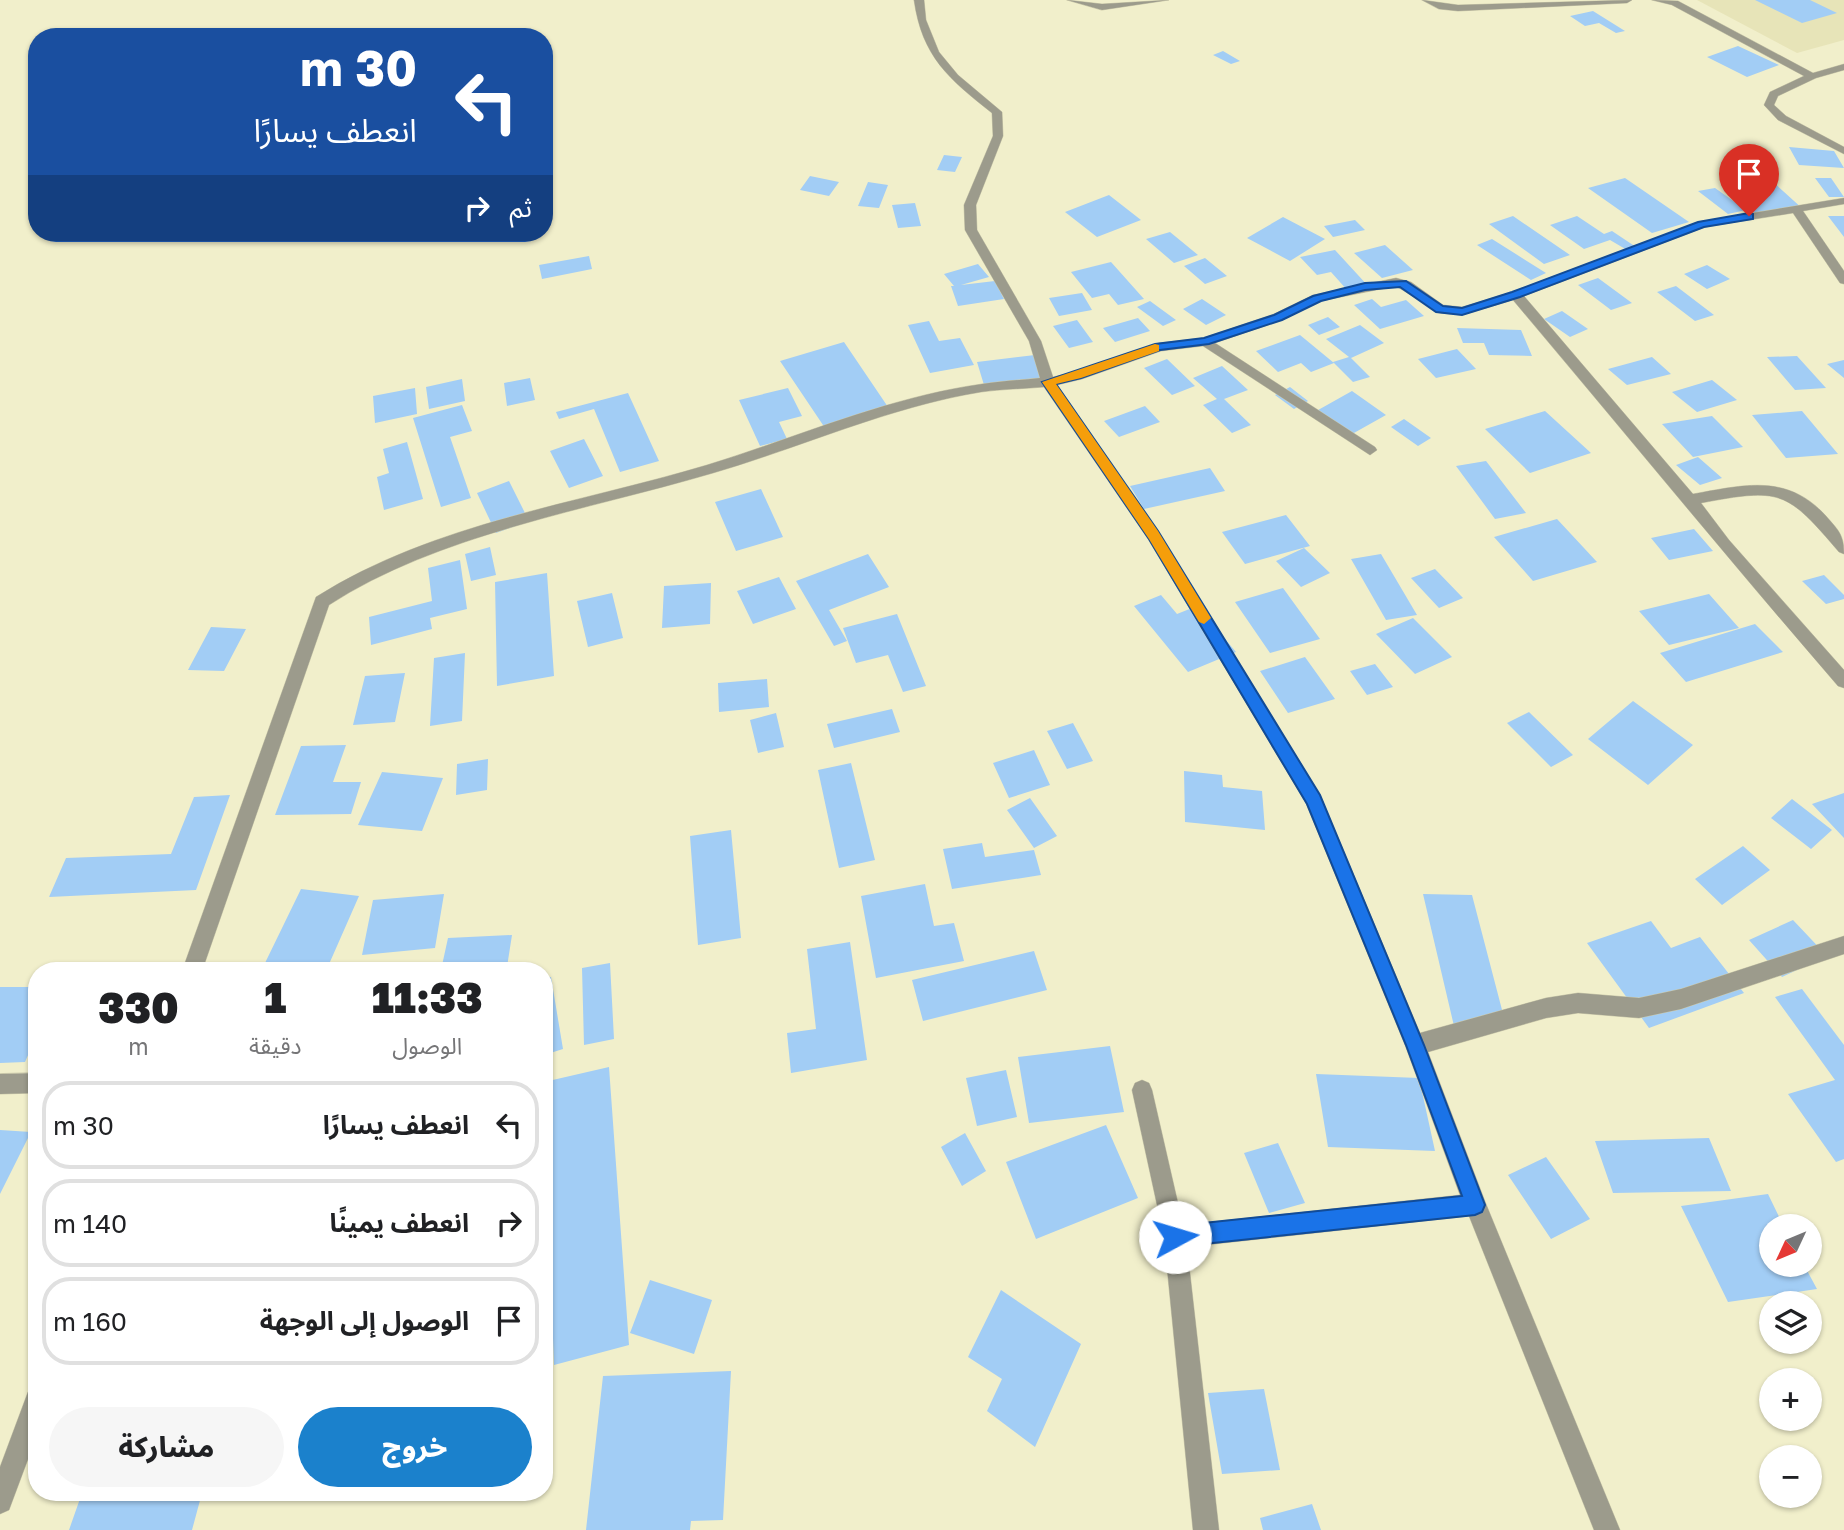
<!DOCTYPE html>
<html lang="ar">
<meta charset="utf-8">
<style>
:root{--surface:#fff;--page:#f6f6f6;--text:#202124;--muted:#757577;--line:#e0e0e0;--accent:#1b81cc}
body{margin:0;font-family:"Golos Text","Noto Sans Arabic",sans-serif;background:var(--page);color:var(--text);direction:rtl;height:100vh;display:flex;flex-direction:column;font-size:26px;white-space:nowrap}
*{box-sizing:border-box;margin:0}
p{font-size:23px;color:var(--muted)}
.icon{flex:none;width:38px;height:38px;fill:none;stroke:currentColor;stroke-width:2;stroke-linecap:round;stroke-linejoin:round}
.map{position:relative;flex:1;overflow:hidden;direction:ltr}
.drawer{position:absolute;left:28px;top:962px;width:525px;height:539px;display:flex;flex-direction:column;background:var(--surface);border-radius:28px;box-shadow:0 2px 5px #0004;direction:rtl}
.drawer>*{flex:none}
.guide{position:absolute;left:28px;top:28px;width:525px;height:214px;border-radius:28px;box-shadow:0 2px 5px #0004;direction:rtl;background:#1a4fa0;color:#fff;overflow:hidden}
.needle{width:46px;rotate:226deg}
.buttons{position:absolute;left:1759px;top:1214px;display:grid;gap:14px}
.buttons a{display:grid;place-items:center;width:63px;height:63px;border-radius:50%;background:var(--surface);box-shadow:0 2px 5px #0004;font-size:35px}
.pin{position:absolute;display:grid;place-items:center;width:60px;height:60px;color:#fff;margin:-72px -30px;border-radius:50% 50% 50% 0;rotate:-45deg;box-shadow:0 0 7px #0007}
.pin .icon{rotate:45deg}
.me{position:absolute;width:77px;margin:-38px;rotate:84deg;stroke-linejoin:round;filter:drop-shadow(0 0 5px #0008)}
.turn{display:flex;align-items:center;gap:24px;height:147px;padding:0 21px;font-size:32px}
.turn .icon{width:91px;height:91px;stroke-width:2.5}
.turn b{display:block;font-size:49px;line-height:60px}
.then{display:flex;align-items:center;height:66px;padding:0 21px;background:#0003;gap:14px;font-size:26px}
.eta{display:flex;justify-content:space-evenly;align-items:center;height:119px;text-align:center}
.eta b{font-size:42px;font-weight:800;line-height:49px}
.button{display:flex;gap:14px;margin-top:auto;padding:14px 21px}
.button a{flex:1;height:80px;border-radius:42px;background:var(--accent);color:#fff;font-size:28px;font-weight:800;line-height:80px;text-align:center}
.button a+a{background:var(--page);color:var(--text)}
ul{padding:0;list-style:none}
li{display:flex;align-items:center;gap:21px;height:88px;margin:0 14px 10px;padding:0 7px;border:4px solid var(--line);border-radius:28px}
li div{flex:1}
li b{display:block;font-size:26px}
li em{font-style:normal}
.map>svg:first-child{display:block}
</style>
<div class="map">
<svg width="1844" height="1530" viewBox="0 0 1844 1530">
<rect width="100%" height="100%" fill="#f1efcb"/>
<path fill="#e7e4b8" d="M1697,0H1844V40L1797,53Z"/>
<path fill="#a2cdf5" d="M1755,0H1810L1837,13L1802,23Z
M1593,11L1625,31L1616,33L1599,23L1585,26L1570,16Z
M1738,46L1779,65L1747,77L1707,57Z
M1223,51L1240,61L1231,64L1213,55Z
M1789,147L1834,151L1844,168L1799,165Z
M944,155L962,157L955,172L937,170Z
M810,176L839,182L829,196L800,190Z
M1625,178L1689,222L1652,233L1588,188Z
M1815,178H1831L1844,197H1829Z
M1772,181L1804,210L1753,215L1722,185Z
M868,182L888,185L879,208L858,206Z
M1715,188L1746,210L1728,214L1698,191Z
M1109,195L1141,220L1097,237L1065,212Z
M915,203L921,226L898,228L892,205Z
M1513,216L1570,255L1544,264L1489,224Z
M1577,216L1604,234L1612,231L1636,247L1627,250L1610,240L1584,249L1550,225Z
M1828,216H1844V237Z
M1283,217L1325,239L1290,261L1247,238Z
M1355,220L1365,230L1333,237L1324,226Z
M1170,232L1198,255L1174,263L1146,239Z
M1492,239L1546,273L1531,280L1477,245Z
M1385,245L1413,270L1382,278L1354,253Z
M1335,250L1369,287L1348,291L1331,272L1317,275L1300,257Z
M589,256L592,269L542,279L539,265Z
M1205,258L1227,276L1205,284L1184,266Z
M1111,262L1144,299L1118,305L1109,294L1092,298L1071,272Z
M978,264L989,277L961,285L995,281L1004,299L958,306L951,286H954L944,274Z
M1707,265L1730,279L1707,289L1684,274Z
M1598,278L1632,303L1611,310L1578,285Z
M1676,286L1714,315L1695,321L1657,292Z
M1082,293L1092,310L1059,316L1049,298Z
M1202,299L1226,315L1206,325L1183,309Z
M1372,299L1381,307L1406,300L1424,316L1380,329L1354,305Z
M1150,301L1176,320L1163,326L1137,307Z
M1562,311L1588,329L1570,337L1544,319Z
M1328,317L1340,327L1319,335L1308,325Z
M1138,318L1150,331L1115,342L1103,328Z
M1077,320L1093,342L1069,348L1053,326Z
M929,321L939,341L960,338L974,365L930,373L908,325Z
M1360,325L1384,343L1351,358L1370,377L1353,382L1333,362L1349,357L1326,339Z
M1457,328L1521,330L1532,356L1489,355L1484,343H1463Z
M1300,335L1334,363L1311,372L1301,363L1278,372L1256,351Z
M844,342L888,407L825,428L780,361Z
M1457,349L1476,369L1436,378L1418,359Z
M1035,355L1044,378L984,385L977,362Z
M1797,356L1826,388L1795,390L1767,357Z
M1652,357L1671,374L1627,385L1608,369Z
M1167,359L1195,386L1172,395L1144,368Z
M1844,360V378L1827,364Z
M1222,366L1248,390L1224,399L1251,425L1232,433L1203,405L1217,399L1193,378Z
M530,378L535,400L507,406L504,383Z
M462,379L465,401L429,409L426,387Z
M1712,380L1737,400L1697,412L1672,392Z
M1290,387L1308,401L1294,409L1275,395Z
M415,388L417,414L375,423L373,396Z
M788,388L802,416L779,422L787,439L760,446L739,400Z
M1352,391L1386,415L1345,438L1311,414Z
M628,393L659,461L620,472L594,409L559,419L556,412Z
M462,405L472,431L450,437L471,498L441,507L413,418Z
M1145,406L1160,422L1119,437L1104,421Z
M1545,411L1591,453L1530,473L1485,429Z
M1802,411L1838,454L1786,458L1752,415Z
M1712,416L1743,447L1693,457L1662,424Z
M1404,419L1431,438L1418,446L1391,427Z
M584,439L603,476L569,488L550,451Z
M407,442L423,499L384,510L377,477L389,473L383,449Z
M1698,457L1722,478L1700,485L1676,465Z
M1486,461L1526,513L1495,519L1456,466Z
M1210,468L1225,491L1144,509L1130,486Z
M509,481L529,521L496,533L477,493Z
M761,489L783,537L736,551L715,502Z
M1286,515L1310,546L1245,564L1222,532Z
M1557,519L1597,562L1533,581L1494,537Z
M1694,529L1713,551L1669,560L1651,538Z
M490,547L496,575L471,581L465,554Z
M1304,548L1330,573L1301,587L1276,561Z
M868,554L889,587L829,610L847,641L834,646L796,581Z
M1381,554L1417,615L1386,620L1351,559Z
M460,560L467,609L430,618L432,629L371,645L369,617L432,601L428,568Z
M1435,569L1463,598L1439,608L1411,578Z
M547,573L554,676L497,686L495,582Z
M1824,575L1844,595V599L1826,604L1802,581Z
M779,577L796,609L753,624L737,591Z
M711,583L710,624L662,628L664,586Z
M1283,588L1320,639L1270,653L1235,602Z
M612,593L623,638L588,647L577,601Z
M1709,594L1739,628L1669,645L1639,611Z
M1161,595L1177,614L1197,606L1236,652L1188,672L1134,606Z
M897,614L926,686L903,692L888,655L856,663L843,628Z
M1413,618L1452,657L1415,674L1376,634Z
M1755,624L1783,652L1686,682L1660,653Z
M211,627L246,629L224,671L188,670Z
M465,653L462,721L430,726L434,658Z
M1305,657L1335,699L1288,713L1260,671Z
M1375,664L1393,687L1367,695L1350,671Z
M405,673L395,722L353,725L365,676Z
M767,679L769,707L719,712L718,683Z
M1633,701L1693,745L1648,785L1588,739Z
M892,709L900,732L834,748L827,724Z
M1529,712L1573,755L1551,767L1507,723Z
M776,713L784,747L758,753L750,720Z
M1073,723L1093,761L1067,769L1047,731Z
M346,745L333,782H361L351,814L275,815L301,746Z
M1034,750L1050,785L1009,798L993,763Z
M488,759L487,790L456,795L457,764Z
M851,763L875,860L839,868L818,770Z
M1184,771L1222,775L1223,787L1262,791L1265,830L1185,822Z
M382,772L443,778L422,831L358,825Z
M1844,793V838L1812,804Z
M230,795L196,890L49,897L66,858L171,854L194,797Z
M1030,798L1057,836L1034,848L1007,810Z
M1792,799L1832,830L1811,849L1771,818Z
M731,830L741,938L698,945L690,836Z
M982,843L985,857L1034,850L1041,875L952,889L943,849Z
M1743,846L1770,870L1722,905L1695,879Z
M925,884L934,926L954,923L964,961L876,978L861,896Z
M301,889L359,896L326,971L265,963Z
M444,894L435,948L362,955L373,900Z
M1423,894L1472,895L1507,1029L1454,1026Z
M1793,920L1827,956L1782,977L1749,940Z
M1651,921L1671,948L1700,937L1744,993L1649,1028L1587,943Z
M512,935L507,967L441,970L448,938Z
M850,942L867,1060L791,1073L787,1033L816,1029L807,949Z
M1034,951L1047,990L923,1021L912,980Z
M610,963L614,1039L584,1045L582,968Z
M551,977L563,1049L544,1055V979Z
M0,987H37V1035L25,1062L0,1063Z
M1802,989L1844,1045V1159L1836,1162L1788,1094L1835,1080L1775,997Z
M1110,1046L1124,1112L1029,1123L1018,1057Z
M609,1067L629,1345L554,1365L551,1285L544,1286V1082Z
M1006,1070L1017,1117L977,1126L966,1078Z
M1316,1074L1419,1078L1435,1151L1328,1147Z
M1106,1125L1138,1198L1036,1239L1006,1162Z
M0,1130L31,1132L0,1194Z
M965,1133L986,1171L962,1186L941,1147Z
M1709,1138L1731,1191L1613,1193L1595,1141Z
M1278,1143L1305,1203L1269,1213L1244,1153Z
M1546,1157L1590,1219L1551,1239L1508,1175Z
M1768,1194L1784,1227H1771V1265H1804L1817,1289L1728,1302L1681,1206Z
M650,1280L712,1300L694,1354L630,1333Z
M1001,1290L1081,1344L1035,1447L987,1411L1002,1379L968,1357Z
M731,1371L723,1520L691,1521L690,1530H586L603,1376Z
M1264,1389L1280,1470L1222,1474L1208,1393Z
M82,1493H202L192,1530H69Z
M1312,1504L1321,1530H1263L1260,1518Z"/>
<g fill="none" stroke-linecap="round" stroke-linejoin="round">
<g stroke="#cdcbac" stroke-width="1">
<path id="minor" d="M914,0H924L926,20L939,52L958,75L1002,112L1003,136L976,205L977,230L1041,341L1053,377L1074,372L1159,343L1203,338L1274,314L1313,295L1396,278L1411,282L1443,305L1462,307L1512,292L1698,222L1844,198V204L1803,211L1844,271V284L1840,283L1793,213L1705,227L1524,296L1693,494C1744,485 1787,473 1826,516C1838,530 1844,534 1844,554L1839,552C1786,490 1781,488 1701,503L1729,540L1844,670V688L1838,686C1728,559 1622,429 1513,300L1462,315L1440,313L1396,286L1321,301L1282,320L1215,343L1375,447L1377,450L1370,455L1203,346L1161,351L1082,379L1057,385L1158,531L1320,795L1420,1033L1546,998L1578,993L1639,998L1681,989L1844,936V954L1681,1009L1639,1018L1578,1013L1546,1018L1428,1052L1486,1204L1620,1530H1594L1469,1216L1187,1247L1219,1530H1193L1164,1237L1132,1090L1135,1083L1142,1080L1149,1083L1152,1090L1183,1225L1460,1195L1405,1045L1306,803L1148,539L1044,387C1023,389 1002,389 981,392C889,407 802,447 713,473C588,510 438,534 329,605L202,971H182L316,597C433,523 577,504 707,465C798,437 888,397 982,384C1001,381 1021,380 1040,378L1029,341L965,230L964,205L993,136L992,113C949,79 922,57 914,0Z
M1067,0L1102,4L1169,0L1102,10Z
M1422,0L1458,5L1632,0L1627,3L1458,11L1439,9Z
M1652,0L1678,1L1813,73L1844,64V70L1816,78L1778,96L1774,105L1786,116L1844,147V154L1778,120L1764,105L1770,92L1804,76L1672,5Z
M37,1073V1093L0,1094V1074Z
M37,1389V1435L9,1510L0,1514V1467L28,1392Z"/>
</g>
<use href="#minor" fill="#9c9b8c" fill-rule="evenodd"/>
</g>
<path fill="#1a73e8" stroke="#114b97" stroke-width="2" d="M1749,213L1753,214V219L1704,227L1520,297L1462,315L1436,312L1400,287L1365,290L1321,301L1282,320L1209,344L1160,350L1081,378L1056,384L1158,531L1320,795L1424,1045L1485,1205L1482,1212L1475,1215L1175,1247L1167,1244L1164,1237L1167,1229L1175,1226L1462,1196L1406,1045L1307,804L1149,539L1042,382L1155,344L1204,338L1274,315L1313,296L1365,283L1406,281L1443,306L1462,308L1512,292L1698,222Z"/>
<path fill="#f59e0b" d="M1155,344L1159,345V351L1081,378L1056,384L1158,531L1211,618L1204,624L1199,622L1149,539L1042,382Z"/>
</svg>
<div class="buttons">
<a><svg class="needle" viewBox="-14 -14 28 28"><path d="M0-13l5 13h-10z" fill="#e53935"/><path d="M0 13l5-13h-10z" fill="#757577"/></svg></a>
<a><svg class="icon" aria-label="layers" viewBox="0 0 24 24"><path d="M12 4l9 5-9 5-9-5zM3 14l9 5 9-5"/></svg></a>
<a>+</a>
<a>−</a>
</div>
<div class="pin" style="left:1749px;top:216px;background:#d93025"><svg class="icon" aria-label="arrive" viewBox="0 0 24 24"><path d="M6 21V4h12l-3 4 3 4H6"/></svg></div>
<svg class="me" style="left:1175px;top:1237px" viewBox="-20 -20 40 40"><circle r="19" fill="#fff"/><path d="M0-13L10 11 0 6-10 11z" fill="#1a73e8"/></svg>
<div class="guide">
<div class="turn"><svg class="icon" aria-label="left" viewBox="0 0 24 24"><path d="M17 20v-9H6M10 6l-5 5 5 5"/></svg><div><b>30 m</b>انعطف يسارًا</div></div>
<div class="then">ثم<svg class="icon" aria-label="right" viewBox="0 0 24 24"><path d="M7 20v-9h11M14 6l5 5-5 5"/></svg></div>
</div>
<section class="drawer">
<div class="eta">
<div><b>11:33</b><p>الوصول</p></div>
<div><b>1</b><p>دقيقة</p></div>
<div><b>330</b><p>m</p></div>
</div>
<ul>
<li><svg class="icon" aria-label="left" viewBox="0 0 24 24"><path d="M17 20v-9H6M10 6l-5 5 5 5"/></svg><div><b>انعطف يسارًا</b></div><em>30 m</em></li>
<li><svg class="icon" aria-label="right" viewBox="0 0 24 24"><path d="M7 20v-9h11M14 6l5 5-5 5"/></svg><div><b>انعطف يمينًا</b></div><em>140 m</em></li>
<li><svg class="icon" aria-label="arrive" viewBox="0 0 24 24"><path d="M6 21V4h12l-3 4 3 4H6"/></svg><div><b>الوصول إلى الوجهة</b></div><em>160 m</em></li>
</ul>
<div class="button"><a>خروج</a><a>مشاركة</a></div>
</section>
</div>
